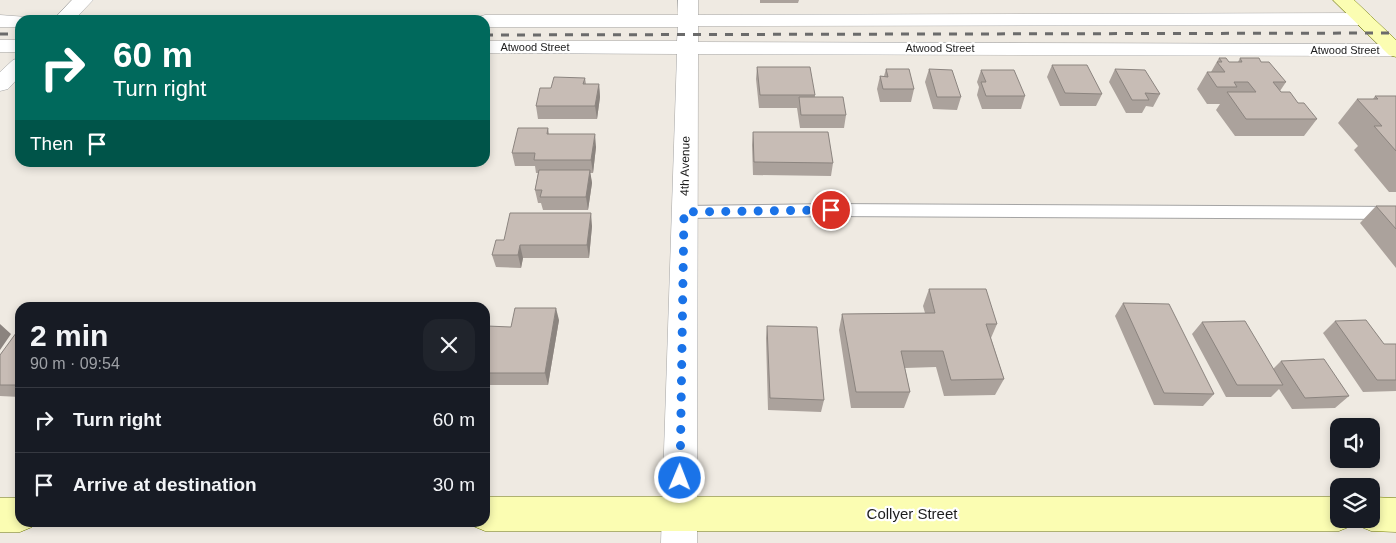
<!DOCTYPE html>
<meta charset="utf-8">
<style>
:root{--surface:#171b24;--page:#20242c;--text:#f1f3f6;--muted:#9ea1a6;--line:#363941}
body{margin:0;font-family:Arial,sans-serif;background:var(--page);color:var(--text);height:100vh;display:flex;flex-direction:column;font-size:19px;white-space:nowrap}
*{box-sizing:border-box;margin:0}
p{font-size:16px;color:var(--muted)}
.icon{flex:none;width:28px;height:28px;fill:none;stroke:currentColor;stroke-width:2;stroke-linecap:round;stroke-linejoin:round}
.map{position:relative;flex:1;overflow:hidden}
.drawer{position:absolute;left:15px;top:302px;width:475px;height:225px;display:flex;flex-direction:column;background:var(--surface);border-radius:15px;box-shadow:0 2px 8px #0003}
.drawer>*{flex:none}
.banner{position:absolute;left:15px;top:15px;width:475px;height:152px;border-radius:15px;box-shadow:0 2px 8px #0003;background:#00695c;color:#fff;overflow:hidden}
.fabs{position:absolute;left:1330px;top:418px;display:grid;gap:10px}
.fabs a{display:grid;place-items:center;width:50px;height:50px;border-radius:10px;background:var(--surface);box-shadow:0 2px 8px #0003;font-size:25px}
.pin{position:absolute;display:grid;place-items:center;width:42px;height:42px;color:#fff;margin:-21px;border:2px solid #fff;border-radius:50%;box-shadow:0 1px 5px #0007}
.me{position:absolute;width:55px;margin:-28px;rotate:1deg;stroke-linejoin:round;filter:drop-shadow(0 0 4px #0008)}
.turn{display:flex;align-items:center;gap:18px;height:105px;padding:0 15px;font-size:22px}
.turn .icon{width:65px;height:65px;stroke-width:2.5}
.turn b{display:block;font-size:35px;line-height:42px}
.then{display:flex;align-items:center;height:48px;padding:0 15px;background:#0003;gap:10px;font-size:19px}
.round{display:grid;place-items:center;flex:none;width:52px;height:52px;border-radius:15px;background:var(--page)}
.overview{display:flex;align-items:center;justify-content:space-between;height:85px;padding:0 15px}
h1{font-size:30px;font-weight:700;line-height:38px}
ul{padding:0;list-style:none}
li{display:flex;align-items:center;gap:15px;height:65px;padding:0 15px;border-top:1px solid var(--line)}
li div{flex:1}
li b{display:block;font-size:19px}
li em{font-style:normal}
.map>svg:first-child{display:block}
</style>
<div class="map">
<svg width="1396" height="543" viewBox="0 0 1396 543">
<rect width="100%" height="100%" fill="#efeae2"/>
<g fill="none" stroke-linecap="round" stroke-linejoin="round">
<g stroke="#a4a4a4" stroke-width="2">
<path id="lane" d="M831,204L1396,207V219L831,216L684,218L678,216L675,212L678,208L684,206Z"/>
</g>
<g stroke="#a4a4a4" stroke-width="1">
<path id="street" d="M72,0H93L74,20H53Z
M678,0H698V15L1363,13L1370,15L1373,19L1370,23L1363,25L698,26V42L1395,44L1396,56L698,54L697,543H661L677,54L485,53V41H677L678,27H485V20H476L478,17L485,15H678Z
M0,15L27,17L29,20H20V27H0Z
M0,40H20V52H0Z
M20,58V76L8,89L0,91V72L13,60Z"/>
</g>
<g stroke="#6e7800" stroke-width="1">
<path id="secondary" d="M1333,0H1354L1396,40V57L1389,55Z
M485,497H1339V519H1354L1351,526L1339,531H485L473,526L471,522H485Z
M1371,497L1396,498V532L1371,531L1359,526L1356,519H1371Z
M0,498H20V522H34L32,527L20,532H0Z"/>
</g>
<use href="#lane" fill="#fff" fill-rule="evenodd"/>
<use href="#street" fill="#fff" fill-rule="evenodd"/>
<use href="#secondary" fill="#fbfdb2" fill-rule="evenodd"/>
<path stroke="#6b6b6b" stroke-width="3" stroke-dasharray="8 8" stroke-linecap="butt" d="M0,34H20
M485,35L1396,33"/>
</g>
<path fill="#aba29c" d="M760,0H799L798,3H760Z
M1219,58L1229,62H1238L1240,58L1261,62L1286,82L1280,91L1281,92L1298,103L1317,119L1304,136H1235L1216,110L1220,104H1207L1197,89L1207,72H1211Z
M1052,65L1102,94L1096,106H1060L1047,77Z
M757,67L815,95V97L846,115L844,128H800L797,108H759L756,79Z
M886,69L914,89L911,102H880L877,89L880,76H884Z
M929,69L961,97L957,110L933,109L925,82Z
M1115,69L1160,94L1153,107L1146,106L1142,113H1126L1109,82Z
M981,70L1025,96L1021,109H982L977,95L979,87L977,82Z
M585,78L586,84H599L600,97L597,119H538L536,106L551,88Z
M1375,96H1396V192H1389L1354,150L1358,146L1338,123L1357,99H1373Z
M548,128L549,134L596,147L593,173H590L592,183L588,210H543L541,203H538L535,190L538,173H536L535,166H515L512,153Z
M753,132L833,163L831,176L753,175L752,145Z
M1376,206H1396V268L1360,223Z
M592,226L589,258H523L521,268L496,267L492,255L504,240Z
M929,289L997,324L991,338L1004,379L995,395L944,396L936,367L905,368L910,392L904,408H851L839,330L842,314L925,313L923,306Z
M1123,303L1214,394L1203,406L1154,405L1115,316Z
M559,320L548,385H485V334Z
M1335,321L1384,344H1396V391L1363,392L1323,333Z
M1202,322L1273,369L1281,361L1349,396L1335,408L1292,409L1279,389L1271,397H1226L1192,334Z
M767,326L824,400L821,412L768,410L766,338Z
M20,329V397L0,396V355Z"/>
<path fill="#8b847f" d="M599,84L600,97L597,119L595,106Z
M595,134L596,147L593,173L591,160Z
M590,170L592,183L588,210L586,197Z
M591,213L592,226L589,258L587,245Z
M520,245L523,258L521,268L518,255Z
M556,308L559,320L548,385L545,373Z
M0,324L11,334L0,350Z"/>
<path fill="#c7bcb5" stroke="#8b847f" d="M1219,58H1226L1229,62H1242L1240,58H1259L1261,62H1269L1286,82H1273L1281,92H1290L1298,103H1304L1317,119H1246L1227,92H1256L1248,82H1234L1237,87H1217L1207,72H1225L1217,62H1222Z
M1052,65H1087L1102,94L1065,93Z
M757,67H810L815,95H760Z
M886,69H909L914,89H883L880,76L888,77Z
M929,69L952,70L961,97H937Z
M1115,69L1145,70L1160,94L1145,93L1149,100H1132Z
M981,70H1014L1025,96H986L981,82H986Z
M554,77L585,78L583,84H599L595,106H536L540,88H551Z
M1375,96H1396V151L1374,126H1382L1357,99H1378Z
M799,97H843L846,115H801Z
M518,128H548L547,134H595L591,160H534L535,153H512Z
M753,132H828L833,163L754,162Z
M539,170H590L586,197H540L542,190H535Z
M1376,206H1396V229Z
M510,213H591L587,245H520L518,255H492L496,240H504Z
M929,289H986L997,324H986L1004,379L951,380L943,351H901L910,392H856L842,314L935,313Z
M1123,303L1169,304L1214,394L1164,393Z
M515,308H556L545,373H485V334L487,326L511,327Z
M1366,320L1384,344H1396V380H1377L1335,321Z
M1245,321L1283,385H1237L1202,322Z
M767,326L817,327L824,400L770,398Z
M19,329H20V385H0V355Z
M1324,359L1349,396L1305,398L1281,361Z"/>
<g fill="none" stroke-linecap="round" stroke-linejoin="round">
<path stroke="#1a73e8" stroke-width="9" stroke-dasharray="0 16.2" d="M680,478L684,212L831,210"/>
</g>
<g text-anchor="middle" stroke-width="4.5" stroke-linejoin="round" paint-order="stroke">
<g font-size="11" fill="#1d1d1d" stroke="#fff">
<text x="535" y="51">Atwood Street</text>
<text x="940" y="52">Atwood Street</text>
<text x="1345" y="54">Atwood Street</text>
</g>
<g font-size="12" fill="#1d1d1d" stroke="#fff">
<text transform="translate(685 166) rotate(-89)" y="4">4th Avenue</text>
</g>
<g font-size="15" fill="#1d1d1d" stroke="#fff">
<text x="912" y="519">Collyer Street</text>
</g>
</g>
</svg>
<div class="fabs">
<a><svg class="icon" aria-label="sound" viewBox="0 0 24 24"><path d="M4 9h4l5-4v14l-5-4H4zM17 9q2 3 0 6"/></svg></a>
<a><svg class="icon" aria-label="layers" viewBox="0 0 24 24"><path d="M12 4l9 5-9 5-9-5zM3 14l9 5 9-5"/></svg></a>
</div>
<div class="pin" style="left:831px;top:210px;background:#d93025"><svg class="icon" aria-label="arrive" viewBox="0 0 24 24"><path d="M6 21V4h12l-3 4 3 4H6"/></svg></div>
<svg class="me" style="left:680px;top:478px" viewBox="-20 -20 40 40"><circle r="17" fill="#1a73e8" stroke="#fff" stroke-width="3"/><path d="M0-11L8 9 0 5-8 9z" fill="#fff"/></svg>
<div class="banner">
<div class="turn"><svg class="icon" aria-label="right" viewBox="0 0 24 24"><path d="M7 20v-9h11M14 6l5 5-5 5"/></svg><div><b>60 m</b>Turn right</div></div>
<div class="then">Then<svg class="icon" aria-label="arrive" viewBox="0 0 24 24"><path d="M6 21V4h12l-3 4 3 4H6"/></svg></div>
</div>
<section class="drawer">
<div class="overview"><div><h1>2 min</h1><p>90 m · 09:54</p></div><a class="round"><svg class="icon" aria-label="close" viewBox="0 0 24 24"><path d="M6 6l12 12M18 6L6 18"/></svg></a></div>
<ul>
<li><svg class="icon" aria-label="right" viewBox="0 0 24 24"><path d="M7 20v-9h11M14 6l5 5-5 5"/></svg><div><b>Turn right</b></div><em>60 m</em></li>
<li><svg class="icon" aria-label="arrive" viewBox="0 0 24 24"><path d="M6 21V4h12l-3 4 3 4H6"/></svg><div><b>Arrive at destination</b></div><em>30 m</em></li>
</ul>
</section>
</div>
